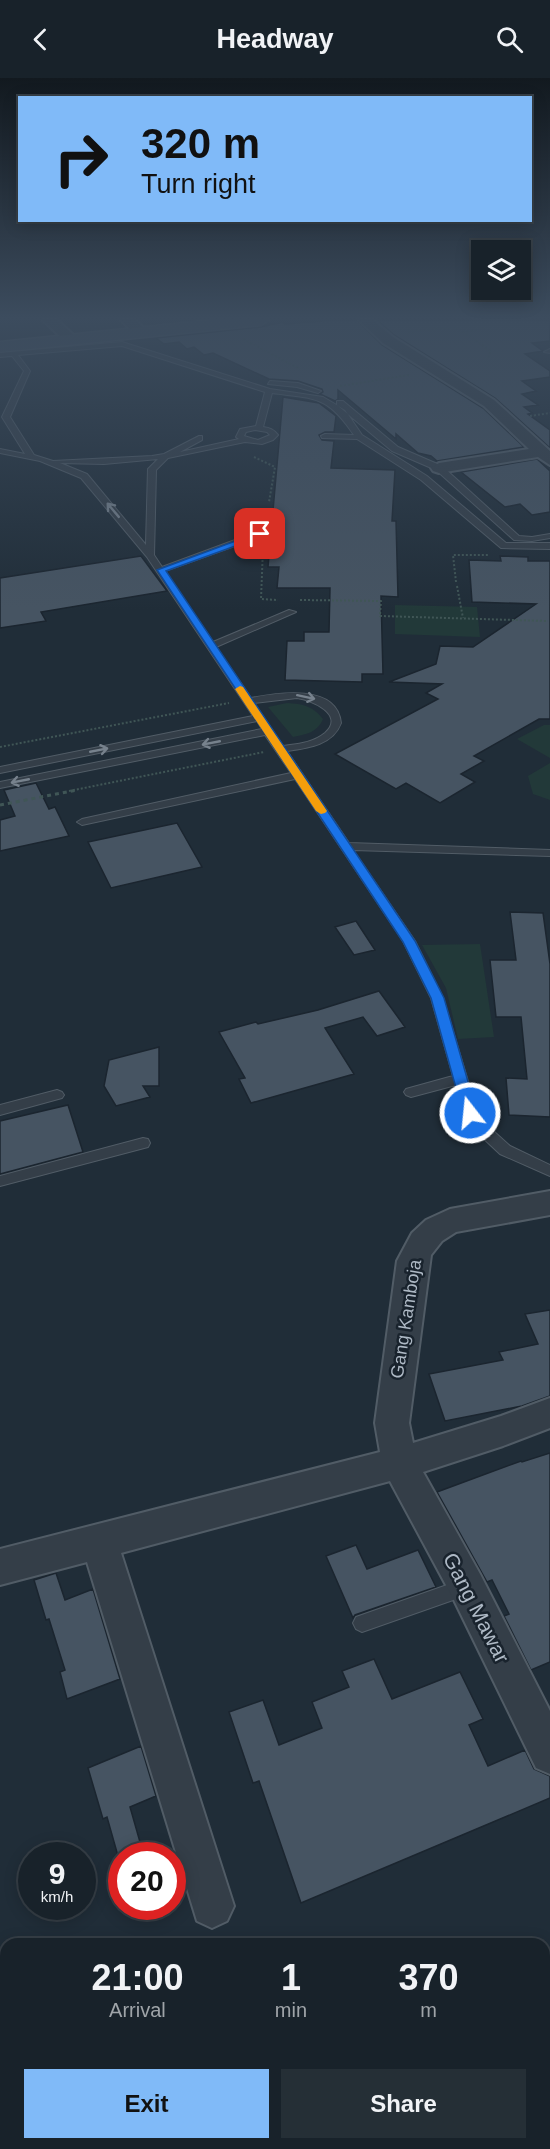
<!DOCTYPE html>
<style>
:root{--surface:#18222a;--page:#252f36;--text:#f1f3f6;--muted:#9fa4a8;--line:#363f47;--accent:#80baf8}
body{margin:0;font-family:Helvetica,sans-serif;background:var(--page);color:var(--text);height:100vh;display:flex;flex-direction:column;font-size:22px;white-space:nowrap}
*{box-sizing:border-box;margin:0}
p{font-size:20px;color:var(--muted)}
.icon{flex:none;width:33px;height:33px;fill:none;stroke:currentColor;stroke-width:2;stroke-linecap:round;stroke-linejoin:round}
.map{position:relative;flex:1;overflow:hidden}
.sheet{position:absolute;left:0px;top:1860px;width:550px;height:212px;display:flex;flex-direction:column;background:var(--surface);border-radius:18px 18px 0 0;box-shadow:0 3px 15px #0003,0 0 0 2px var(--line)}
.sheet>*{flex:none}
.guide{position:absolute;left:18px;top:18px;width:514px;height:126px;border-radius:0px;box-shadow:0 3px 15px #0003,0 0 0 2px var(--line);background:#80baf8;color:#111;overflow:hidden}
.tools{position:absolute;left:471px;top:162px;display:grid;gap:12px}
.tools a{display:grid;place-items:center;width:60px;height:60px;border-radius:0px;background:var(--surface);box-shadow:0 3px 15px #0003,0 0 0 2px var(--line);font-size:30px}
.speed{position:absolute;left:18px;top:1764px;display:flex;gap:12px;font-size:30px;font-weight:700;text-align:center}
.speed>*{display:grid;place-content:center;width:78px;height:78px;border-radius:50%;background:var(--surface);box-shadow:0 3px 15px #0003,0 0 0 2px var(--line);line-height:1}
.speed small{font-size:15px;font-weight:400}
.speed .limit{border:9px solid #d22;background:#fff;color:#111}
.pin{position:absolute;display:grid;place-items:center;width:51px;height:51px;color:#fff;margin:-26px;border-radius:12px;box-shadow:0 3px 9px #0006}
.me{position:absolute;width:66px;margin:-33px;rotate:344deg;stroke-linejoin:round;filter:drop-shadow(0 0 4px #0008)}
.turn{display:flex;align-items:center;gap:21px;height:126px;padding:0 24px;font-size:27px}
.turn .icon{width:78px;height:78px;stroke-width:2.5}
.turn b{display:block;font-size:42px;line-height:51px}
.eta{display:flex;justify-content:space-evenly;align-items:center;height:102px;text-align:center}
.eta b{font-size:36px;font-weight:600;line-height:42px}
.primary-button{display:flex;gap:12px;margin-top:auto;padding:12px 24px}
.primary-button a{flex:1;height:69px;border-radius:0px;background:var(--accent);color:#111;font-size:24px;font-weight:600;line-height:69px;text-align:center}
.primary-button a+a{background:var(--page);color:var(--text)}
header{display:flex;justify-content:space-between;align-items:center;height:78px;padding:0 24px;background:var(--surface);font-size:27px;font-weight:600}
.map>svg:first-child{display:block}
</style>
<header><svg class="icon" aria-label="back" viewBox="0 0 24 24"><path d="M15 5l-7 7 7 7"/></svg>Headway<svg class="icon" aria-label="search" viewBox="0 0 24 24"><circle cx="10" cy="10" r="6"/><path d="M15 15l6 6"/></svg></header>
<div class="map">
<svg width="550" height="2071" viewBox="0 0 550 2071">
<rect width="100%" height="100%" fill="#202d38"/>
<path fill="#223939" d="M395,527L477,529L480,559L395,556Z
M287,625C303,626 313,628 323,641C317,655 306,656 293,659L268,629Z
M544,647H550V680L517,661Z
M550,685V722L533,716L528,698Z
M480,866L494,959L458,961L446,910L422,867Z"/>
<path fill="#465462" stroke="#1b252f" stroke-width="1.5" d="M335,242H357L382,267L483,330L524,369L437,383L431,378L418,375L396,356V361L338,312V321L335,323L320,316L323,314L322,311L298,303L269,301L213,275L204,277L194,269L187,271L179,264L164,266L156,260L261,249L283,244L285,246Z
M377,242H550V263L532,265L543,273L525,276L550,293V299L522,303L536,313L522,316L538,327L524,329L532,335L528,336L550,352V370L495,320L394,257Z
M283,319L319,325L336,338L334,354H325L319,357L322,362L334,363L331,390L395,392L392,443H396L398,519L381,518L383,596H362V604L285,602L287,563H304V554H329L330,510H277L279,489H268Z
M537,381L550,393V434L532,437L520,426L505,429L461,394Z
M141,478L167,513L41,534L46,543L0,550V500Z
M500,478L528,479V483H550V641H539L474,678L484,683L461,696L475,704L440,725L406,705L396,711L335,676L438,621L426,615L442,606L389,604L436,586L440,568L473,569L536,526L472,524L469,482L501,483Z
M36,705L49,731L55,729L69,758L0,773V742L15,738L4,712Z
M177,745L202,789L111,810L88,764Z
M510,834L543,835L550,886V1039L509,1037L506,1000L527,1001L521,939H496L490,882H516Z
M356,843L375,872L354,877L335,849Z
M379,913L405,949L377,958L363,939L325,950L354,996L251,1025L239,1001L245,1000L219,954L256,944L258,946L318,932Z
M159,969V1008H143L150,1019L116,1028L104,1008L109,982Z
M68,1027L83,1074L0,1096V1043Z
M550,1232V1318L522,1328L445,1343L429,1296L503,1282L499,1274L538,1266L525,1236Z
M550,1375V1584L531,1592L504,1538L509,1536L492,1502L487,1504L437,1414L521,1383L522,1384Z
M356,1467L367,1491L418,1472L436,1509L355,1537L353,1540L326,1478Z
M56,1495L65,1522L93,1511L120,1601L67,1621L60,1594L65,1592L49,1541L46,1542L34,1502Z
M374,1581L392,1621L460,1594L483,1641L469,1647L488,1688L525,1672L534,1691L550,1698V1720L301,1825L259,1703L253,1705L229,1634L263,1622L279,1667L322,1650L312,1624L349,1609L342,1593Z
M141,1668L156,1718L130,1729L144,1778H118L107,1739L103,1741L88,1690Z"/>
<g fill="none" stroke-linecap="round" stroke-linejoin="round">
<g stroke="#515c66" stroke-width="2">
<path id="lane" d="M122,264L270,311L323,319L345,332L362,357L427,398L506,465H550V471L501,470L421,402L357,361L322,360L321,358L325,356L354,357C327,317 316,321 272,315L263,349C270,350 273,351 278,357L273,362L262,366L245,364L168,380L156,392L154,477L162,489L254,455L248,451L246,444L255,431L262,433L254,444L255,448L264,456L263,458L165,493L213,564L289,532L296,534L216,569L251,620C277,615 337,605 341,645C333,667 308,670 287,673L349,765L550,772V778L353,772L415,863L443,920L479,1040L510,1068L550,1087V1098L500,1076L468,1046L456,1007L411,1019L406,1017L404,1014L406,1011L453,998L431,920L403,863L295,701L82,747L77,744L82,741L291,695L265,657L0,710V704L262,651L257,643L0,695V689L253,638L147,479L81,400L40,383L0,375V371L25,376L2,339L24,293L12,278L0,279V275ZM122,268L265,314L256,348L240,351L236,359L239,361L180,374L202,362V358H199L164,376L152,378L53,383L34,377L10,339L30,293L18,277ZM255,352L267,354L270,357L258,362L244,358L246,354ZM158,381L148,391L146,467L87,396L60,385L104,386ZM297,620C311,622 346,636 325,655C313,665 297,666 283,668L254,625Z
M550,271V275L544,274Z
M270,303L298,305L321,313L318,315L297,309L268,306Z
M337,323H343L398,369L442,388L519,458L532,459L550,456V460L532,463L514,462L436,392L392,373L337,327Z
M57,1012L62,1014L64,1017L62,1020L0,1037V1027Z
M143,1060L148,1061L150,1065L148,1069L0,1108V1098Z
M467,1500L473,1503L476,1509L473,1515L362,1554L356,1551L353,1545L356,1539Z"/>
</g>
<g stroke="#515c66" stroke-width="4">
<path id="street" d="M43,242H57L79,262L72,266L67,265Z
M121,242H135L148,254L146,257H136Z
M359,242H373L393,259L494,322L550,373V387L538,379L439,395L433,393L431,390L439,385L529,371L484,328L383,265Z
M550,1113V1137L456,1154L442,1163L431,1177L409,1345L413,1365L501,1338L550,1320V1350L503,1368L423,1394L480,1496L550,1633V1696L536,1690L454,1522L390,1403L121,1475L234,1828L227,1843L212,1850L197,1843L87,1484L0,1507V1471L380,1374L375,1345L397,1183L412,1155L426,1142L450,1131Z"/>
</g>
<g stroke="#515c66" stroke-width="3">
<path id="secondary" d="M213,242H269L261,247L0,274V264Z"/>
</g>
<path stroke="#405656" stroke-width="2" stroke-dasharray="2 2" stroke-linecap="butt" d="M408,254L456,249L491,273L488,279
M463,254L485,251
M243,261L300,291
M340,308L409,297
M530,338L550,335
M254,379L275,389L269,424
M263,470L261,521L278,522
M456,504L453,477H489
M457,508L463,540
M300,522L381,523L380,538L548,543
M0,669L229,625
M69,713L264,674"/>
<path stroke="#405656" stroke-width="3" stroke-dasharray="4 4" stroke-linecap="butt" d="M0,727L77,712"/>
<path stroke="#405656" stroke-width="5" stroke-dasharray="7 7" stroke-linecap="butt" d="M113,2066L114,2071"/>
<use href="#lane" fill="#343e48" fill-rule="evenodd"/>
<use href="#street" fill="#343e48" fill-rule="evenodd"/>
<use href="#secondary" fill="#424e5c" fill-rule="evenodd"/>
</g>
<defs><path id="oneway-shaft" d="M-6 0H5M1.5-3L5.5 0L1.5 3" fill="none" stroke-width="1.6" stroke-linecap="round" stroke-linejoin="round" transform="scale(1.5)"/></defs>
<g stroke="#77828d">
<use href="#oneway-shaft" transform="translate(113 432) rotate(-130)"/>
<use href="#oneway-shaft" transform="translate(306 619) rotate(12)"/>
<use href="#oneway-shaft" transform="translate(211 665) rotate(169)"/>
<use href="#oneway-shaft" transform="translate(99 672) rotate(-11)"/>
<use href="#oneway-shaft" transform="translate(20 703) rotate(169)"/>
</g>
<linearGradient id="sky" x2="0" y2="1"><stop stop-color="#12191f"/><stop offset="0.45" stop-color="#3c4c5e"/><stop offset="1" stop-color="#3c4c5e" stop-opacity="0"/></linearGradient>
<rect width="550" height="532" fill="url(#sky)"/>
<path fill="#1a73e8" stroke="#114b97" stroke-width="1.5" d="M260,454L263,455V458L166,493L415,863L444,920L477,1035L475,1039L470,1040L463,1035L431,920L403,864L157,492Z"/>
<path fill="#f59e0b" d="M240,608L243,609L327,733L325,735L321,736L316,733L235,611Z"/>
<g text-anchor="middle" stroke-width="5" stroke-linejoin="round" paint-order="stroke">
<g font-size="18" fill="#aeb9c5" stroke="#19232d">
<text transform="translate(406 1241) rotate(-81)" y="6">Gang Kamboja</text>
</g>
<g font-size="21" fill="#aeb9c5" stroke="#19232d">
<text transform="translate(476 1530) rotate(63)" y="7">Gang Mawar</text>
</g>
</g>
</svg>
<div class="tools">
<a><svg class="icon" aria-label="layers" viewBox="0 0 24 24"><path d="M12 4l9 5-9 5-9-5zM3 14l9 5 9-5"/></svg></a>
</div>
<div class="speed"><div>9<small>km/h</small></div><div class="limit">20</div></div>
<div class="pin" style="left:260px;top:456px;background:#d93025"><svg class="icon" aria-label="arrive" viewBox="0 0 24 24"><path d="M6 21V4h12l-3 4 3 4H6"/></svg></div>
<svg class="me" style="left:470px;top:1035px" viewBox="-20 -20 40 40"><circle r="17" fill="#1a73e8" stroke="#fff" stroke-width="3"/><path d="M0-11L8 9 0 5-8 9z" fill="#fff"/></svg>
<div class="guide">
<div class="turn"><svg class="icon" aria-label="right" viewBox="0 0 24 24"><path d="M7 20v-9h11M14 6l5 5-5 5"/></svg><div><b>320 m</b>Turn right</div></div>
</div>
<section class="sheet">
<div class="eta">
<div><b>21:00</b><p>Arrival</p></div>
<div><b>1</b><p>min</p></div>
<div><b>370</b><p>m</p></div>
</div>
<div class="primary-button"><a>Exit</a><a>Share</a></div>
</section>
</div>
